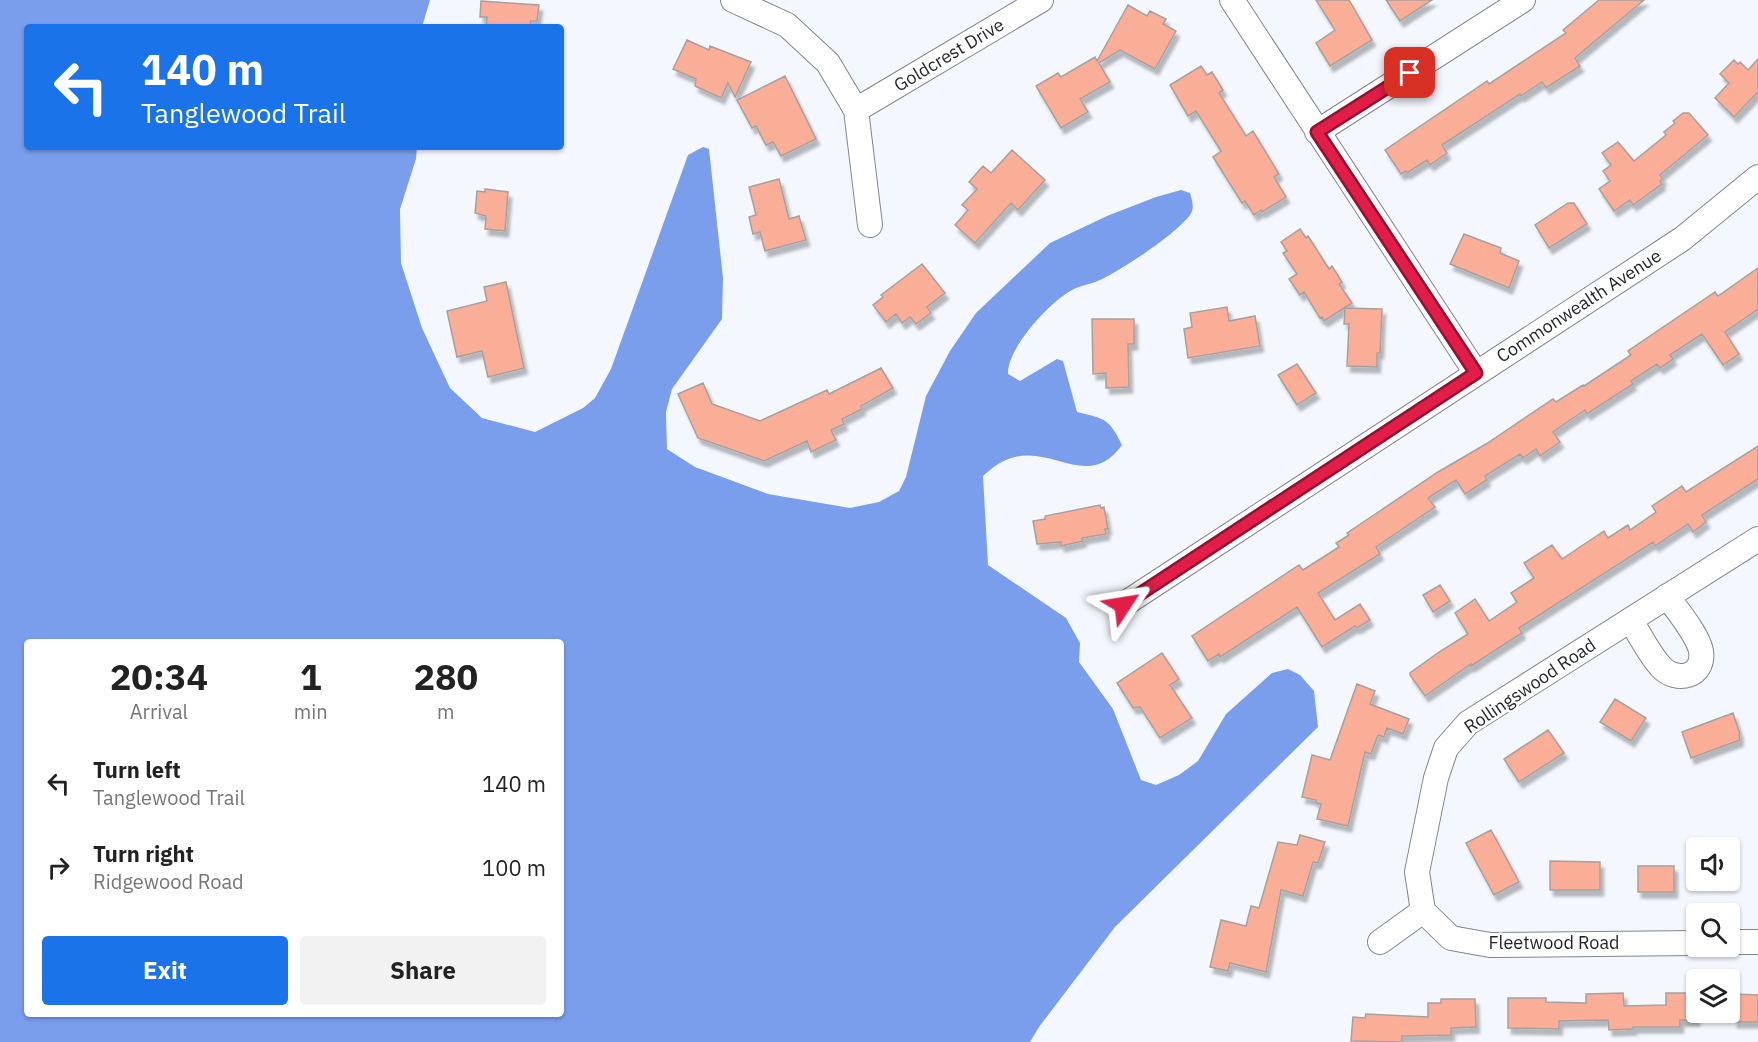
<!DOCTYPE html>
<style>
:root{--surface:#fff;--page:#f2f2f2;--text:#222;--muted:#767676;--accent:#1a73e8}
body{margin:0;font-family:"IBM Plex Sans",sans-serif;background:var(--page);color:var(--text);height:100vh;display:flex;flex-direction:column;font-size:22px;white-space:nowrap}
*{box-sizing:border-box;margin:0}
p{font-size:20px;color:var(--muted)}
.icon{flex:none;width:33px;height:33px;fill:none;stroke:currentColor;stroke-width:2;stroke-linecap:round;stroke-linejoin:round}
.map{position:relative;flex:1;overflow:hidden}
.sheet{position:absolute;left:24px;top:639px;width:540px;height:378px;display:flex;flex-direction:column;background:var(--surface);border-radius:6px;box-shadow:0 2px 4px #0004}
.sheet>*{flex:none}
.guide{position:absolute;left:24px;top:24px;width:540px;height:126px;border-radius:6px;box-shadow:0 2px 4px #0004;background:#1a73e8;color:#fff;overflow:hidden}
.buttons{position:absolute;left:1686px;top:837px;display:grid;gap:12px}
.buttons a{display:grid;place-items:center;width:54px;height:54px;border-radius:6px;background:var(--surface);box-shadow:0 2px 4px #0004;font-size:30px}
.pin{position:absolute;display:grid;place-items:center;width:51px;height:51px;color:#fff;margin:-26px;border-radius:12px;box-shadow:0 3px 9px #0006}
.me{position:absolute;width:66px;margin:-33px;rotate:57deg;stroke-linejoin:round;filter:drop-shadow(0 0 4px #0008)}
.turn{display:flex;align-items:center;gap:21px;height:126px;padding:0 18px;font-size:27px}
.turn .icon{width:78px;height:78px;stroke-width:2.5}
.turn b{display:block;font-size:42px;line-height:51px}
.eta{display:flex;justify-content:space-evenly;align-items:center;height:102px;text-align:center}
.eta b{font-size:36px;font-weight:700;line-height:42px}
.cta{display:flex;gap:12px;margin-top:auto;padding:12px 18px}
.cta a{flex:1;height:69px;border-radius:6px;background:var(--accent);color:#fff;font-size:24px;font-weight:700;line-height:69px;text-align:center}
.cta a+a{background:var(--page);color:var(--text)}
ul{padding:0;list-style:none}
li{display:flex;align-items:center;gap:18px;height:84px;padding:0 18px}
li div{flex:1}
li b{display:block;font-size:22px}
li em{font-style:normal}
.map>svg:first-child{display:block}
</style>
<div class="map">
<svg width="1758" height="1042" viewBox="0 0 1758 1042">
<defs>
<filter id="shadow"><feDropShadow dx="3.5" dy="6" stdDeviation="1.5" flood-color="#0004"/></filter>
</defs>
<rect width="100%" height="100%" fill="#f4f8fe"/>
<path fill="#7a9eeb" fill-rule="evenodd" d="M0,0H430L422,27H27V147H417L416,159L400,209L401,263L422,328L450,388L482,418L535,432L583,408L595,398L611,369L688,155L703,147L709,149L723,278L722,319L672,389L666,412L667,449L695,467L768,494L850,508L879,502L899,491L906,477L926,396L950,351L976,313L1050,243L1107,216L1156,197L1181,190L1190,193C1192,200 1195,208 1190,215C1175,235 1123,269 1100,280C1092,284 1082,285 1074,289C1051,300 1007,348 1008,374L1020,381L1057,359L1063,361L1077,412C1105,419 1109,418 1122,445C1090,490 1055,447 1015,457C1002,460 993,467 983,476L988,565L1066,618L1080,643L1079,662L1113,709L1141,780L1156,785L1179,775L1198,761L1226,714L1272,673L1288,669L1300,675L1314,691L1318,727L1115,927L1039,1027L1030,1042H0ZM27,642H561V1014H27Z"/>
<path fill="#faad97" stroke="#a9a09e" stroke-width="1.5" filter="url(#shadow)" d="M1316,0H1349L1372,40L1330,66L1316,43L1335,30Z
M1386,0H1432L1400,21Z
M1599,0H1644L1575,58L1580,66L1546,88L1542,82L1521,96L1520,94L1442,145L1447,153L1430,165L1427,160L1407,173L1406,171L1401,174L1385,150L1487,81L1489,84L1566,33L1563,30Z
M481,1L539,5L537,21H531L530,27H486L487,17H480Z
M1128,5L1147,16L1150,11L1166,19L1163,24L1176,31L1155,69L1120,50L1099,63L1110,82L1080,99L1088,112L1061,128L1036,86L1058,73L1061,77L1095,57L1097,61Z
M687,40L709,50L710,46L751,62L735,97L728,83L721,98L695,86L696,79L673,69Z
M1758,59V92L1734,117L1715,98L1729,83L1720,74L1734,60L1738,64L1740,62L1748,70Z
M1201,66L1207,75L1212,72L1223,90L1219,93L1246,136L1253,131L1279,174L1274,177L1286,197L1262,212L1261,210L1254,215L1245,201L1242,203L1213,157L1221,151L1196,111L1188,116L1170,85Z
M785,76L816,139L781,156L773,142L766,145L756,126L752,128L737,100Z
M1683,113H1689L1708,135L1660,175L1663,179L1660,181L1662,184L1633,205L1630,200L1614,211L1599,189L1610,181L1603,171L1611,165L1602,153L1618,142L1634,161L1666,135L1664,132L1675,123L1673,121Z
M1012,150L1045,180L1018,210L1011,203L975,243L955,225L968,210L962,205L977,189L969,182L983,166L991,173Z
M779,179L789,219L799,216L806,240L765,251L760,232L753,234L749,217L756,215L749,187Z
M485,189L508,192L505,231L485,229L486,216L475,213L477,191L485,192Z
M1568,203H1574L1587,224L1549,248L1535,225Z
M1300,229L1306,238L1308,236L1329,269L1332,266L1342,282L1339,284L1352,303L1324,321L1322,317L1320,318L1304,292L1300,295L1289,279L1297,274L1283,253L1287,251L1281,242Z
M1464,234L1501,248L1500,253L1519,261L1509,288L1450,264Z
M922,264L945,293L927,307L931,313L916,324L910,317L902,323L896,314L886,322L873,305L883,297L881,295Z
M1758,268V309L1725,332L1739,354L1723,365L1702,334L1670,355L1673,359L1660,368L1657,364L1631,381L1633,384L1587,414L1585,410L1553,432L1560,442L1540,456L1536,449L1523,458L1520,454L1485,476L1487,480L1465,494L1456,480L1428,498L1435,507L1376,547L1380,554L1318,593L1335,620L1360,604L1370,620L1357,628L1355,626L1322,647L1297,607L1220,657L1219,654L1208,661L1192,636L1299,565L1303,570L1339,547L1336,543L1349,535L1347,533L1438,472L1486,444L1553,399L1556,402L1583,385L1584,386L1631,355L1628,351L1715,292L1718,296Z
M506,282L524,368L488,377L482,351L457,357L447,311L487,301L484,287Z
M1227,307L1229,321L1255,316L1260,346L1188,358L1184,329L1192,327L1190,313Z
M1345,308L1382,309L1380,353H1377V367L1347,366L1349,324H1344Z
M1092,319H1134V344H1128L1129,387L1106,388V373L1093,374Z
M1297,364L1316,393L1297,405L1278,375Z
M881,368L893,388L861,406L862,409L842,419L844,424L831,430L836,440L811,452L807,441L764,461L698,438L678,394L703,383L712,404L760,421L827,390L829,394Z
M1758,446V479L1702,515L1706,522L1693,532L1688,524L1655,546L1653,542L1519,628L1522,633L1471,666V664L1425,696L1410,675V673L1439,652L1468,634L1455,613L1475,599L1489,621L1517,602L1511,593L1534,578L1524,563L1552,545L1562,559L1604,531L1608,538L1628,525L1630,530L1656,512L1652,506L1682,486L1686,492Z
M1100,505L1101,508L1104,507L1108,529H1105L1106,534L1082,538L1083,541L1061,546V542L1037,544L1033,521L1045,519V516Z
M1440,585L1450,601L1433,612L1423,595Z
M1162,653L1179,679L1170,685L1192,718L1160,738L1140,707L1133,708L1117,683Z
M1357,684L1375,691L1370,704L1409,719L1403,734L1387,728L1384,737L1378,735L1371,754L1365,752L1348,826L1317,819L1321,804L1316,803V800L1302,797L1312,755L1330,760Z
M1615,699L1646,718L1631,741L1600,722Z
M1733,713L1740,734L1739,735L1740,740L1691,758L1682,732Z
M1548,730L1564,753L1519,782L1504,759Z
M1491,830L1519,882L1494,895L1466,843Z
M1300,835L1325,842L1318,863L1313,862L1303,896L1281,890L1266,972L1230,963L1228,971L1210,967L1221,920L1246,926L1251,906L1259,908L1278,842L1297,845Z
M1550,861L1600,862V890H1550Z
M1638,866H1674V892H1638Z
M1623,993L1624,1006L1666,1005V993H1696V1020H1680V1027H1633V1029L1609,1030L1608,1020L1559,1021V1029L1508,1028V998H1546V1002L1586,1003V994Z
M1734,994L1758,995V1022H1734Z
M1441,999H1475L1476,1027L1451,1028V1035L1402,1036V1042L1351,1041L1353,1017L1365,1018L1366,1014L1428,1017V1003H1441Z"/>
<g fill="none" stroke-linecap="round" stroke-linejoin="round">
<g stroke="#80858b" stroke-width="26">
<path id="street" d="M733,0L787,25L828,63L856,110L870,225
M1232,0L1476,373
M856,110L1041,0
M1317,132L1523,0
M1123,605L1682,239L1758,177
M1631,621C1640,635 1649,654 1661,667C1677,684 1705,676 1701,651C1698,635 1677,610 1667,596
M1423,911L1417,872L1436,778L1446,748L1468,723L1758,539
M1423,911L1451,938L1490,945L1696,943
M1380,942L1423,911
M1730,942H1758"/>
</g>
<use href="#street" stroke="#fff" stroke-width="24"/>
</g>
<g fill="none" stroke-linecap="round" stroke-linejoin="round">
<g stroke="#92132f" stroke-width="15">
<path id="route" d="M1123,605L1476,373L1317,132L1410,73"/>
</g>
<use href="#route" stroke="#e11d48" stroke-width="10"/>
</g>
<g text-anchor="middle" stroke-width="5" stroke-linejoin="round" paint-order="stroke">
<g font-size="18" fill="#1f2124" stroke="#fff">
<text transform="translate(949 55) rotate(-31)" y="6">Goldcrest Drive</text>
<text transform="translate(1579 306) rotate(-33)" y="6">Commonwealth Avenue</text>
<text transform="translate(1530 686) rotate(-34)" y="6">Rollingswood Road</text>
<text x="1554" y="949">Fleetwood Road</text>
</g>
</g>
</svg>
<div class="buttons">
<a><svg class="icon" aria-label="sound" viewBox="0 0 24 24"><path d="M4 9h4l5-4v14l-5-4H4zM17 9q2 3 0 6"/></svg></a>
<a><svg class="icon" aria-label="search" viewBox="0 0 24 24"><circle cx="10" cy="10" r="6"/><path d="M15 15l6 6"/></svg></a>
<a><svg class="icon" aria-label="layers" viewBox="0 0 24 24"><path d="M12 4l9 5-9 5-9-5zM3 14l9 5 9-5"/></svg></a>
</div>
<div class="pin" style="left:1410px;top:73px;background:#d93025"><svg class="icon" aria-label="arrive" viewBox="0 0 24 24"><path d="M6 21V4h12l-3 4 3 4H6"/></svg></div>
<svg class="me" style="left:1123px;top:605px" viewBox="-20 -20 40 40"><path d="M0-17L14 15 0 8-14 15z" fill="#e11d48" stroke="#fff" stroke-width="4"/></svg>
<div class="guide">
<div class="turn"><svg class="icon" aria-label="left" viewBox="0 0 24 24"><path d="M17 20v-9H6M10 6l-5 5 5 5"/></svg><div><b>140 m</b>Tanglewood Trail</div></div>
</div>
<section class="sheet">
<div class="eta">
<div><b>20:34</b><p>Arrival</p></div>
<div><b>1</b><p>min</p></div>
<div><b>280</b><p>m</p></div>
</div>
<ul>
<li><svg class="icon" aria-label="left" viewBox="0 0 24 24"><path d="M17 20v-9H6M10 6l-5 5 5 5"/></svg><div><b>Turn left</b><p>Tanglewood Trail</p></div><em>140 m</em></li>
<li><svg class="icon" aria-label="right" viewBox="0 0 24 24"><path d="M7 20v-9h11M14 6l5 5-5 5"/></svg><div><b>Turn right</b><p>Ridgewood Road</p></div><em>100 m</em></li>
</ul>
<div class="cta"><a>Exit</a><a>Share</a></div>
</section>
</div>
